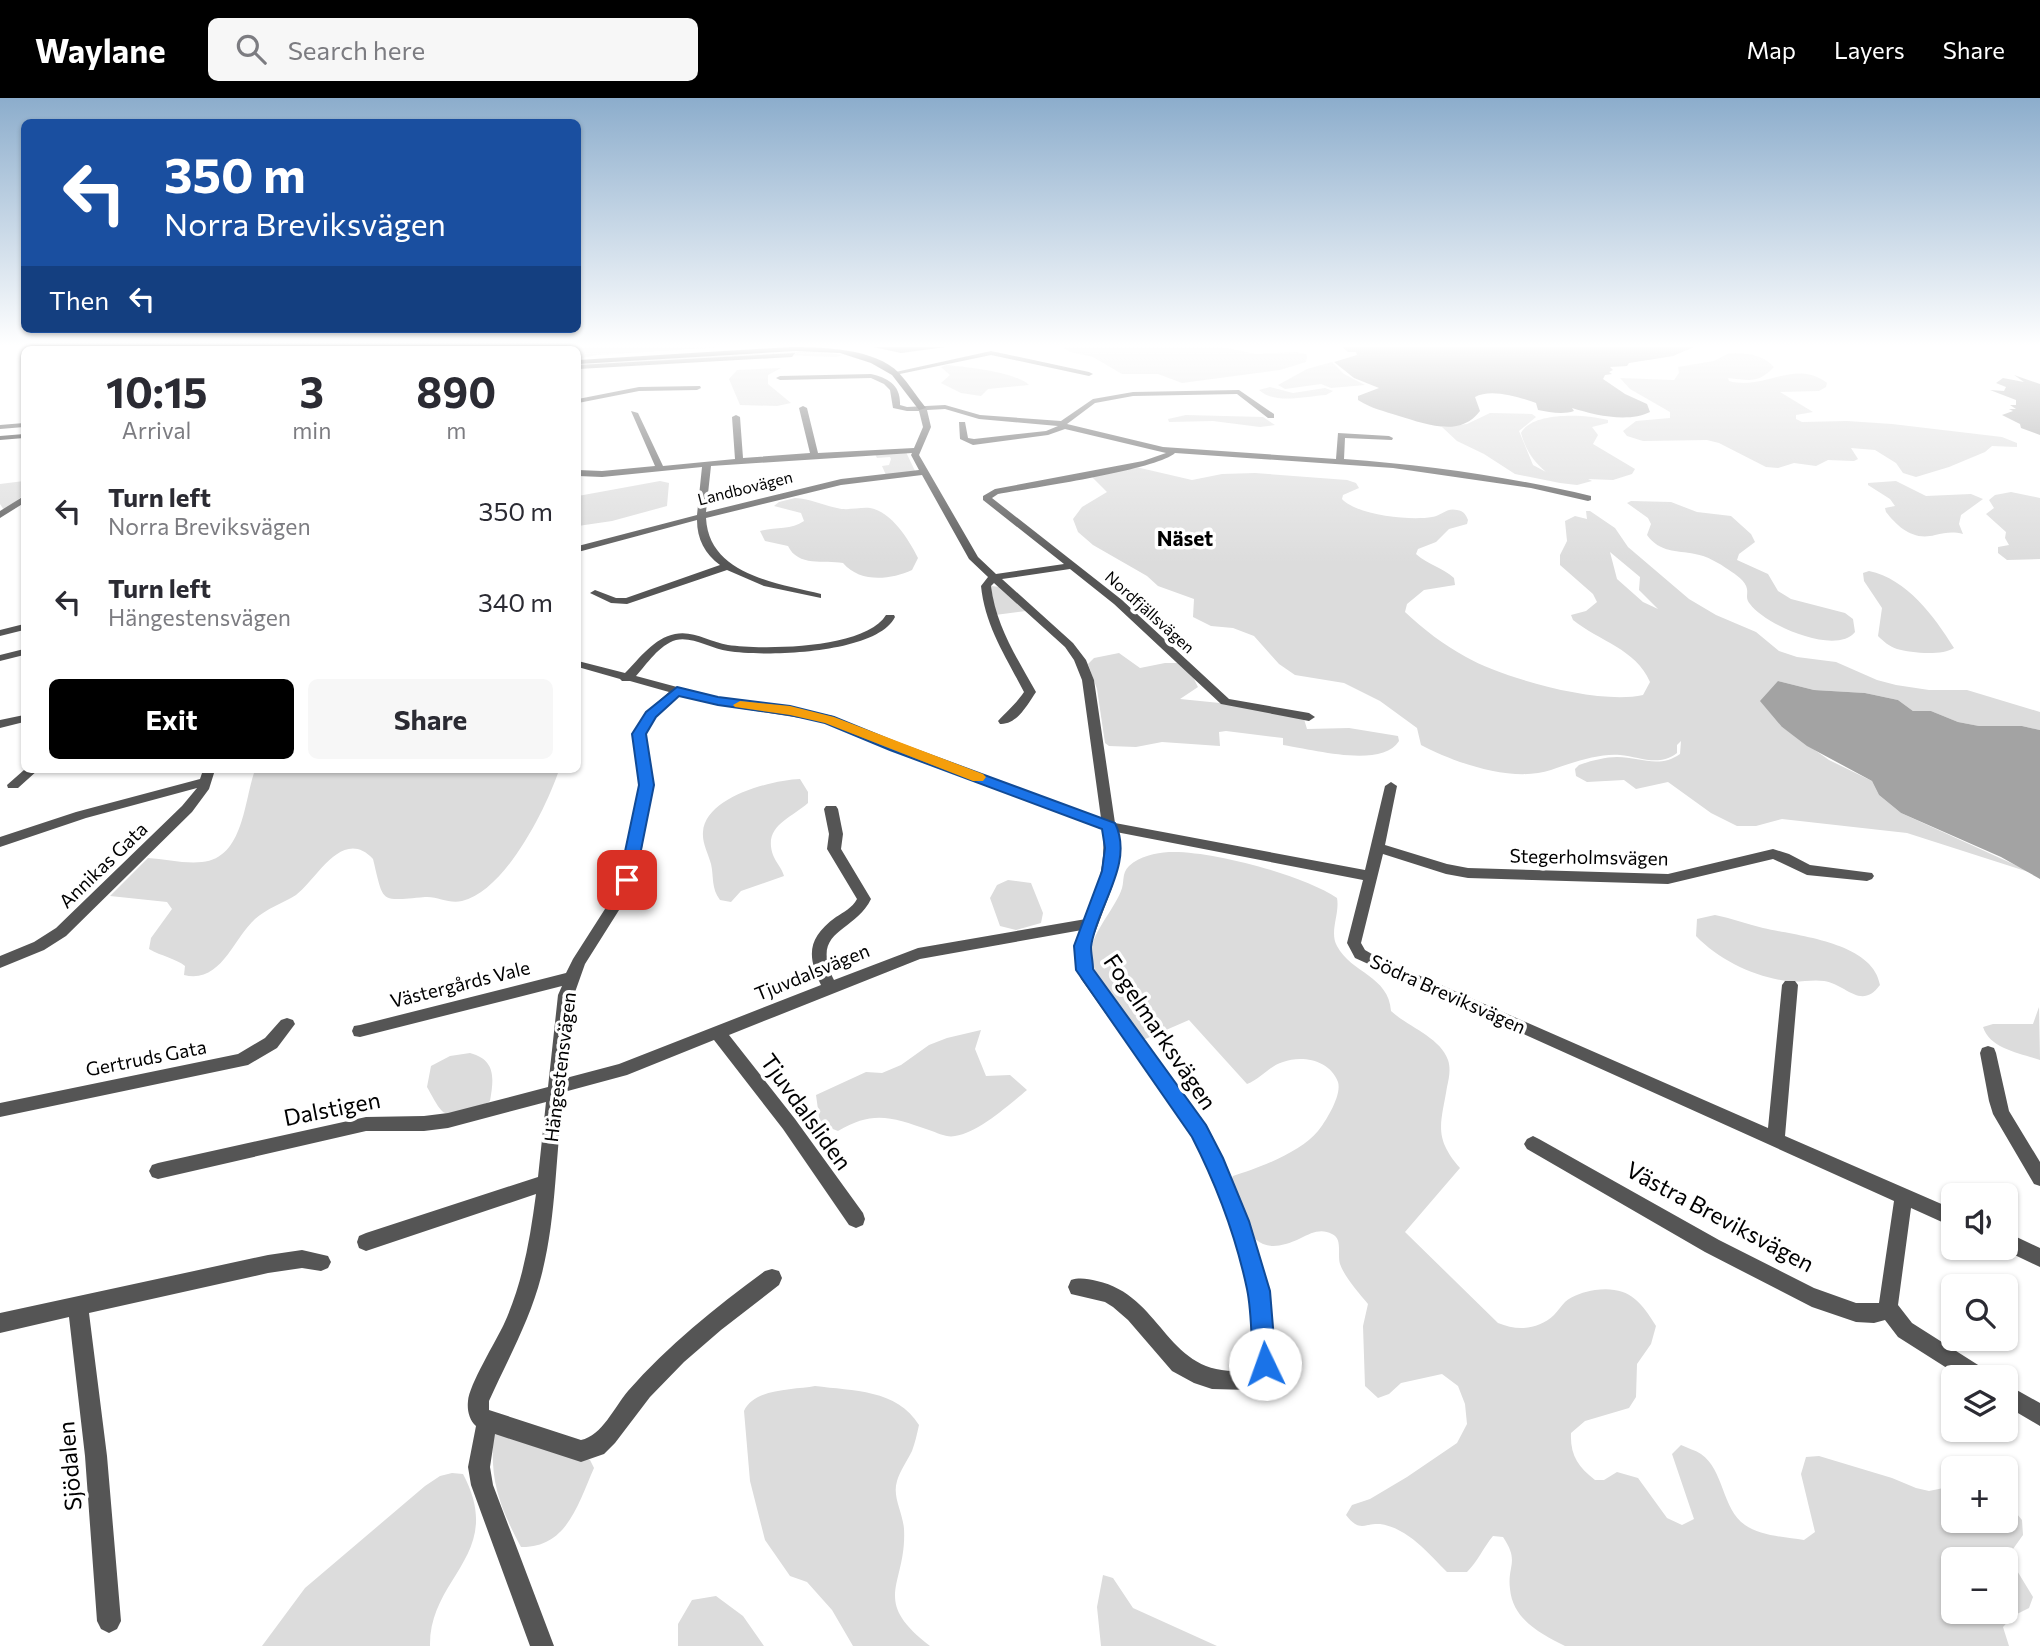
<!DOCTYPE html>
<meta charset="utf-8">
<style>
:root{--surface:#fff;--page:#f7f7f7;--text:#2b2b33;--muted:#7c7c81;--accent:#000}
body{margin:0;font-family:Commissioner,sans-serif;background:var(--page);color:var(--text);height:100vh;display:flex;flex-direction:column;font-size:26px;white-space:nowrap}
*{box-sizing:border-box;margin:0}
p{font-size:23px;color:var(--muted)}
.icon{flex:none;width:38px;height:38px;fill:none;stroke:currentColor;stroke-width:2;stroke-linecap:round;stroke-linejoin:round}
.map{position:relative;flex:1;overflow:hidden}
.side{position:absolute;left:21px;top:248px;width:560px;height:427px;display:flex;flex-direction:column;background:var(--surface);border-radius:10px;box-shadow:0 2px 5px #0004}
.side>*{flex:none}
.hud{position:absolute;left:21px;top:21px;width:560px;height:214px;border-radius:10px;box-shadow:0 2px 5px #0004;background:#1a4fa0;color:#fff;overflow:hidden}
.buttons{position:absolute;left:1941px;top:1085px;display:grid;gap:14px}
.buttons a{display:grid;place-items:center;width:77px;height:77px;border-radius:10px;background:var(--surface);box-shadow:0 2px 5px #0004;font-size:35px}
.pin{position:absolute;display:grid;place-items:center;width:60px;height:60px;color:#fff;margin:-30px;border-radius:14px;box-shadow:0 4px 10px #0006}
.me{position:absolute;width:77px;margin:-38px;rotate:357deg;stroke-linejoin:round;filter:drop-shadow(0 0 5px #0008)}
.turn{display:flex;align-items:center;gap:24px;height:147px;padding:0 28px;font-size:32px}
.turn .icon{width:91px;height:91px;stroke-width:2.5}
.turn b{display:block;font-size:49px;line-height:60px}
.then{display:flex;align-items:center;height:66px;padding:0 28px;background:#0003;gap:14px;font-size:26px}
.eta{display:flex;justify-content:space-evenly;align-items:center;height:119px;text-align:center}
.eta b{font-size:42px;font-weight:700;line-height:49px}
.button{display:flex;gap:14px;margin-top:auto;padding:14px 28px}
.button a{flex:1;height:80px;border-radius:10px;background:var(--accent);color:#fff;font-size:28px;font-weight:700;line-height:80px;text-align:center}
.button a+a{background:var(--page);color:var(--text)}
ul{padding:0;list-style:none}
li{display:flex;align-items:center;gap:21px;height:91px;padding:0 28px}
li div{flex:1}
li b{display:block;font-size:26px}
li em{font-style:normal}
header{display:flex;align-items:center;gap:42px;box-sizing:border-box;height:98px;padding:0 35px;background:var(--accent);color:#fff}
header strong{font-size:33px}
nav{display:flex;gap:38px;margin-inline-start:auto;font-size:24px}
.search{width:490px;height:63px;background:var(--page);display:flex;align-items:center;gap:18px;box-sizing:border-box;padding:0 24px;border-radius:10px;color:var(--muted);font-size:26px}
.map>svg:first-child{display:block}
</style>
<header>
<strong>Waylane</strong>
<div class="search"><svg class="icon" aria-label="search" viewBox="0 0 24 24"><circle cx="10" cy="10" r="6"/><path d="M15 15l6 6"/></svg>Search here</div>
<nav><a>Map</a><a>Layers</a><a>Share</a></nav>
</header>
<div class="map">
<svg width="2040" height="1548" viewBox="0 0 2040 1548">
<rect width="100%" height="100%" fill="#fff"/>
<path fill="#dcdcdc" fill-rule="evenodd" d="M577,249H725L597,257L578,261Z
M1062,249H1224L1255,256L1296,254L1306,256L1307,260L1306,264L1280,272L1182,285L1158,276H1122L1093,259L1070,254Z
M813,253L843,257L836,259L778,257L578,268V265Z
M1729,255C1747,255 1762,256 1774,269C1758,286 1750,282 1728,280L1729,283C1765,293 1795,260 1827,285L1826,289L1819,293L1780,294L1813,314L1796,317V321L1802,324L1847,323L1892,326L2002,339L2017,345V349L1992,348L1985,354L1949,369L1916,379L1903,375L1896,365L1875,352L1851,350L1858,361L1854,363L1828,362L1816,368L1794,365L1778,370L1766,369L1719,345L1707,342L1643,343L1627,338L1623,333L1636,323L1670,320V314L1630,291L1620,280L1674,282L1679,275L1678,269L1714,263Z
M1332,264L1344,276L1365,287L1331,290L1321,286L1285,291L1278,287L1307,271Z
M947,267C966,269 1016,274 1029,287L988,291L981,298L961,295L941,285L950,277L941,269Z
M781,270L768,277V286L791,305L777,308L740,307L729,281L737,272Z
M1270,289L1293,295L1325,290L1333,293L1326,297C1306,298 1275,307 1259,292Z
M1490,315L1532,316L1536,319L1519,333L1533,367L1546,374C1534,364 1526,353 1521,335C1532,313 1587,316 1608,322V325L1592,329L1598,337L1593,346L1635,371L1632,376L1613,382L1588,381L1592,383L1577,387L1560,385L1515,376L1484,356L1457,343L1442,329L1467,326Z
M1186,317L1263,319L1275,327L1260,329L1213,323L1169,324L1168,321Z
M906,354L915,373L886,377L882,368L889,367L891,361L890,359L877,360L875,356Z
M1136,369L1192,382L1222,376L1255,375L1347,382L1356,385L1359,390L1343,397L1342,401C1357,417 1410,423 1432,419C1441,418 1447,409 1457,412C1464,413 1466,417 1468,422L1467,426L1449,431L1436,444L1418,451L1416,456C1428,467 1442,469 1454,480L1455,487L1424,492L1407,506L1405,514C1423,531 1444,547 1466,559C1505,581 1599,607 1643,597L1650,584C1636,551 1599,543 1573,522L1571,517L1586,513L1597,504L1593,496L1560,467V457L1567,443L1565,423L1575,418L1587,421L1586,413H1590L1615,430L1628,449L1689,501L1716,517L1756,534L1779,553L1797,559L1836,564L1877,582L1896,587L1929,592H1967L2040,614V632L2022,628H1979L1958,624L1931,613H1913L1898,602L1865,595L1814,592L1778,583L1782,629L1829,662L1872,683L1879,697L1901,715L2035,776L1907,735L1782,721L1756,728H1737L1711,715L1668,684L1636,691L1624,682L1587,684L1576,678L1575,671L1579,667C1590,663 1605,659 1617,659C1640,659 1659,671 1680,656L1681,643L1677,647V655C1659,669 1640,659 1620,657C1599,655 1571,665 1551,672C1513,685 1455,665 1421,647L1417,630L1380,603L1344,585L1295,577L1279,566L1254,538L1233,530L1211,528L1193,519L1194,501L1158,488L1147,478L1093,447L1078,434L1073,421L1082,409L1107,394L1092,379ZM1610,454L1640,479L1639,492L1658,511L1643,504L1617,481Z
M24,383V397L4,412L0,406V386Z
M660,383L669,385L667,408L612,423L578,428V398Z
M1896,383L1926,398L1971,396L1983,401L1961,417L1959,426L1963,436C1952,433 1945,435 1935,437C1913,443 1898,429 1886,414L1885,410L1895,408L1890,401L1868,387V385Z
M2011,394L2040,400V461L2007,462L1998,455V449L2009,447L2005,440L2006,434L1986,416L1994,410L1989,402L1995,397Z
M795,400C811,401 822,407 837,410C847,413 859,409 870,410C892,414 909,442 918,460L912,472C890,482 860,485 843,465C824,462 798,469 788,448L765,443L760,433C775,429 791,432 804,423L801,415L774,408L779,404Z
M1631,403L1671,404L1697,414L1731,418L1751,436L1755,444L1739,456L1737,462L1768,476L1778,493L1791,501L1845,515L1853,521L1855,534C1836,558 1765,527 1750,506C1745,500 1748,497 1747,491C1746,483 1735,476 1729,472C1719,465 1707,458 1695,456C1676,452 1660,455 1647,437L1651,426L1648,420L1627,405Z
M1869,473C1907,481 1934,518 1954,550C1942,558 1911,555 1897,551C1890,549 1883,543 1878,538L1882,510L1864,483L1863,475Z
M991,488L1000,489L1026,513L995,517Z
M1119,555L1140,570L1165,565H1179L1192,577L1198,589L1180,601L1230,606L1304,621L1307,631L1349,630L1398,638L1399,643C1382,671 1311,651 1283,647V640L1226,633L1219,634L1220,648L1162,644L1136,649L1109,648L1105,645L1097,591L1088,566L1094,560Z
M255,672H559C546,711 505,793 462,803C448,806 438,798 425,799C379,803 384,806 373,761C342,728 316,783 296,797C283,805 266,811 255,821C233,841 221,886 184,877L185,868C177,861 161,858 149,851L151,840L172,811L167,804L110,798L148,760C165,761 185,766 202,764C244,760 244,702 255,672Z
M800,681L808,694V705C790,721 763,728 773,757C776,765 782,770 784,778L741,793L731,804L720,802C711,790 714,779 711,766C708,755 702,745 703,734C705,699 772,682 800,681Z
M1169,754C1210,752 1303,777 1337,800C1340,816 1329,834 1337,848C1351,875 1389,878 1391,913C1408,929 1440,939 1448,962C1451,971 1449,980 1447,989C1441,1026 1433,1039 1460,1070L1405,1134L1498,1225C1517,1233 1538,1232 1554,1217C1558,1213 1561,1208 1565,1204C1573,1197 1584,1194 1595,1192C1628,1188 1640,1202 1656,1228L1651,1246L1637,1266L1636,1299L1629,1310L1585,1323L1571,1335C1570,1357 1578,1369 1595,1382H1604L1617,1374L1638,1380L1667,1420L1682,1427L1694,1421L1672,1356L1681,1347C1687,1350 1695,1352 1701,1356C1724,1372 1722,1411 1745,1427C1760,1438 1786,1439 1804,1442L1815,1434L1801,1376L1806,1359L1819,1358L1892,1380L1916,1390L1929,1393L1953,1388V1423H2006V1403L2022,1422L2023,1437L2013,1451L2016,1471L2033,1499L2029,1510L2013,1518L2003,1529L2009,1548H1565C1541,1536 1513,1522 1510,1491C1507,1467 1520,1464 1503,1439L1493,1438C1483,1450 1478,1463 1467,1474H1447C1429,1456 1408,1430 1380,1426C1364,1425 1360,1435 1346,1417L1352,1407L1370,1401L1407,1379L1457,1345L1467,1326L1465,1306L1458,1288L1442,1276L1401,1285L1389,1296L1378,1300L1365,1288L1363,1228L1368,1206C1359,1195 1345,1180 1340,1166C1337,1156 1343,1141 1332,1136C1321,1130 1311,1135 1301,1140C1248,1166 1244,1123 1231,1082L1233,1078C1259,1070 1301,1054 1318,1033C1326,1023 1342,997 1338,984C1330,962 1302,957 1283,964C1269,968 1261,981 1247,986L1189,922L1143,942C1131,925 1094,884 1091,867C1085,841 1112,816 1121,793C1125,784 1121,776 1129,768C1140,758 1155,755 1169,754ZM1953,1461H2006V1514H1953Z
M1008,782L1031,785L1043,815L1041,825L1016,832L1000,828L990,800L997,787Z
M1715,817C1731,820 1747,826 1763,830C1797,838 1873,844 1880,887C1861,913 1846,886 1824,883C1811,881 1799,885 1786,883C1753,878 1719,862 1696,838L1697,821Z
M2039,909L2040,962C2020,955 1990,951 1983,929L1993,926H2033Z
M981,932L975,951L986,978L1010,977L1027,992C1009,1007 978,1035 955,1038C947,1040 938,1035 929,1032C892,1019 873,1012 838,1033L820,1026L816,997L866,974L882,975L901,967L929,947L947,940Z
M470,955C496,962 494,980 490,1003C483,1008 449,1021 442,1013C437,1008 431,996 427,989L431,968L450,958Z
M815,1288C853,1293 897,1291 919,1327C917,1336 915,1345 912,1353C907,1363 900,1373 897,1383C892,1399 903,1415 904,1431C907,1488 869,1501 930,1548H853L832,1512L807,1484L790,1478L765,1442L750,1383L744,1313C754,1290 794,1292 815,1288Z
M494,1331L590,1362L594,1370C578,1406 567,1450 521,1449C498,1406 489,1380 494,1331Z
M452,1375L463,1376C506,1457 429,1478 430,1548H262L305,1490L425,1388L440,1378Z
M1103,1477L1113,1480L1133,1510L1217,1548H1101L1097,1509Z
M716,1498L743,1518L764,1548H678V1526L692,1502Z"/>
<path fill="#a3a3a3" d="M1342,249H1694L1673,258L1629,265L1627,268L1610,269L1613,272L1609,274L1612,276L1605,277L1603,281L1625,296L1647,306L1650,314C1628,325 1594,317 1572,310L1574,313C1563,317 1549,314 1538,312L1536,305C1520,299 1490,290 1475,299L1480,313C1460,340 1426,326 1399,318C1384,313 1372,311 1358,302V298L1379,290L1354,280L1334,264L1357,257L1356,254H1348Z
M2014,277L2040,286V337L2021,330L2020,326L2002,317L2013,313L2009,311H2016L2010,307H2016V302L1990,292L2004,293L2006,289L1996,285L2003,280L2024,284Z
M1778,583L1814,592L1865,595L1898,602L1913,613H1931L1958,624L1979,628H2022L2040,632V781L2001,759L1901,715L1879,697L1872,683L1807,648L1782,629L1760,603Z"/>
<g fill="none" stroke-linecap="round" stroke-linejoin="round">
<path fill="#555" fill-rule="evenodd" d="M146,249H162L145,252Z
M281,249H293L287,252H275Z
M501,249H509V252H501Z
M873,249H946L901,255Z
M991,253L1089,274L1093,276L1089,278L991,257L895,277L891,275Z
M795,255L792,259L578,271V267Z
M871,276C888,280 901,287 900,307L907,309L945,307L980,317L1061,323L1093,301L1133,294L1239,292L1274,316V320H1268L1237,296L1133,298L1095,305L1067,326L1163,349L1336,361L1338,335L1389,338L1393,340L1392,342L1345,340L1344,361C1427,367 1511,379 1591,398V402L1588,403L1531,390L1393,370L1175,355C1156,372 1031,390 998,396L992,400L1122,502L1229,601L1309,615L1315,619L1309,623L1221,606L1114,506L1070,471L1002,481L1073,545L1086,562L1094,582L1115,725L1365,772L1385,688L1391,684L1397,688L1385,747L1447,766L1468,770L1668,776L1773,751L1789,756L1810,767L1872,775L1874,778L1872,781L1867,783L1807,777L1773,761L1668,786L1468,780L1446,776L1383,756L1361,845L1365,852L1377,859L1768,1030L1782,887L1785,883H1795L1798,887L1785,1038L1953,1111V1129L1911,1110L1898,1207L1912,1225L1986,1272L1989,1279H1961L1898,1239L1885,1222L1874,1225L1856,1224L1812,1209L1705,1154L1527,1051L1524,1046L1527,1041L1533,1038L1539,1041L1719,1142L1814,1190L1856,1205H1879L1894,1103L1355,860L1347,845L1363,782L1116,734L1119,750L1113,787L1090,848V864L1096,878L1205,1028L1222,1061L1247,1123L1269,1193L1275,1266L1268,1282L1250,1292L1212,1291L1194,1285L1172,1273L1128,1222L1113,1209L1105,1204L1071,1196L1068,1189L1071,1182C1080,1179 1088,1181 1097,1183C1165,1198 1166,1283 1248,1272L1255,1265L1249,1193L1229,1123L1193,1038L1081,881C1073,860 1074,853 1082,832L920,861L729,937L795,1021L863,1115L865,1121L863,1127L856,1130L849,1127L783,1031L714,942L627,977L564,994C555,1056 557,1119 541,1179C530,1222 507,1263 489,1303V1312L581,1342C602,1338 615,1308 628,1293C668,1247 716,1209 765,1173L772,1171L779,1173L782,1180L779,1187L721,1232L684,1264L650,1299L615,1345L604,1356L581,1364L495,1336L490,1369L493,1387L554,1548H530L471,1387L468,1369L476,1328C469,1322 467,1312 468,1303C469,1287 496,1243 504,1226C523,1184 530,1141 536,1096L366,1153L359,1150L357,1144L359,1138L366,1135L538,1079L546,1004L448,1030L424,1033H366L158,1081L152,1079L149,1073L152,1067L158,1065L366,1019L424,1018L448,1015L548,989L558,897L562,888L360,939L354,938L352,933L354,928L360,927L566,875L573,861L612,800L625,769L640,687L633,636L646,614L669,594L630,583H622L620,581L578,569V563L625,575C640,560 654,540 675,536C693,532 710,544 728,547C763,552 866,551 886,517H894L895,519C877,556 764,559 728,553C712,551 692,538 676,542C659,547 647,566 636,578L718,600L790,609L833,618L899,646L1101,720L1082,582L1074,562L1065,549L994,485L991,488C996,528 1017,560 1036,594C1027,607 1017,627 1000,626L998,623C1008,612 1015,607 1024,594C1006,559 985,528 981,488L988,479L969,461L922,377L841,387L706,420C709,477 777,485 821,496V500L764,488L727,472L627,506L611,505L590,495L595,492L616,500H626L720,467C705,456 697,441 697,422L578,454V448L697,417L702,369L602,379L578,378V372L602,373L655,368L631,313L638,315L663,368L735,361L732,319L736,317L740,319L743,360L810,355L799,310L803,308L807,310L818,355L914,350L923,329L919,313H907L893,310L890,292L884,286L871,280L780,282L776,280L780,278ZM945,311L979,321L1058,328L1046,333L974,341L968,340L965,324H959L960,341L973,347L1048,337L1065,331L1166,355L1143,363L995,391L983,398V402L1064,466L996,476L978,459L919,357L931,329L927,312ZM912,355L911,357L919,372L841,381L706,414L711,368ZM680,597L718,607L826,624L891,652L1102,730C1107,763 1098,790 1086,821L918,850L834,882C809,831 854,836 871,801L841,751L843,736L838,711L836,708H826L824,711L829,736L827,751L857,801C852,810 844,814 836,819C807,840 807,858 821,887L619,966L566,980L574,897L585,866L626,801L639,769L652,687L645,636L655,619Z
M700,288L701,290L697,292L639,293L578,305V301L639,289Z
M24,325V329L0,331V327Z
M24,398V405L0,420V413Z
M24,526V532L0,538V532Z
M24,551V557L0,563V557Z
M24,617V624L0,630V622Z
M24,672H38L18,690H8L7,687Z
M203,672H215L209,691L192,714L66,838L44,852L0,870V858L34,844L56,830L182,708L197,690L86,720L0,749V739L76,714L200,681Z
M287,920L293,922L295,926L277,950L248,967L0,1019V1005L238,956L265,940L281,922Z
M1988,948L1994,950L1996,955L2009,1013L2040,1064V1088L2034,1086L1993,1016L1989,1003L1980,955L1982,950Z
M2006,1134L2040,1150V1169L2000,1150H2006Z
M302,1152L328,1158L331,1164L328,1170L321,1173L302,1170L268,1175L89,1215L107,1358L121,1523L117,1531L109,1535L101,1531L97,1523L85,1358L69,1219L0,1235V1215L268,1157Z
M2006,1286L2040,1305V1328L2006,1308Z"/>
<path fill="#222" fill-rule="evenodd" d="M790,249C822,249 875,250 899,275C909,286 917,299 926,310L919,312L892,277L871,265L840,255L796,253L578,266V262Z
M24,336V340L0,342V338Z"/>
</g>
<linearGradient id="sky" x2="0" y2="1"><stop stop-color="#8cadcc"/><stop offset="0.53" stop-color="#fff"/><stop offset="1" stop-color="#fff" stop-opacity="0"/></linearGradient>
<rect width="2040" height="466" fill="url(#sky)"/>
<path fill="#1a73e8" stroke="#114b97" stroke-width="2" d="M677,589L718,599L790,608L834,619L900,646L1115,725C1135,766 1096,809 1091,849C1091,856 1093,864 1093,871L1206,1027L1223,1060L1249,1123L1270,1193L1276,1266L1273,1274L1265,1277L1256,1274L1253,1266C1251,1241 1252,1215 1247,1191C1236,1139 1216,1086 1192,1039L1076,872L1074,848L1102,773L1105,750L1102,731L890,652L825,625L790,617L718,607L679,598L656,619L646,636L654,687L635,782L627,788L622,786L619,782L639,687L632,636L646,614Z"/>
<path fill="#f59e0b" d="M740,603L790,608L834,619L983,676L986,679L983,683H973L825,625L790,617L735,609L733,607Z"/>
<g text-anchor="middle" stroke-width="7" stroke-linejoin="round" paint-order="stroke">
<g font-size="16" fill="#000" stroke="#fff">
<text transform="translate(745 390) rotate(-14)" y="6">Landbovägen</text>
<text transform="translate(1150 514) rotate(42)" y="6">Nordfjällsvägen</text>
</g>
<g font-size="19" fill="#000" stroke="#fff">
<text transform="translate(1589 759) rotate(1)" y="7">Stegerholmsvägen</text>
<text transform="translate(103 767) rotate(-44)" y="7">Annikas Gata</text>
<text transform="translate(812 874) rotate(-22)" y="7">Tjuvdalsvägen</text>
<text transform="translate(460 886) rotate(-14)" y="7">Västergårds Vale</text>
<text transform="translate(1448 896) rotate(24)" y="7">Södra Breviksvägen</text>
<text transform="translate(146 960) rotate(-11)" y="7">Gertruds Gata</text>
<text transform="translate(560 969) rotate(-83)" y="7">Hängestensvägen</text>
</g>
<g font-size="21" font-weight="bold" fill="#000" stroke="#fff">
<text x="1185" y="448">Näset</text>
</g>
<g font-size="23" fill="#000" stroke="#fff">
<text transform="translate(1160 934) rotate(56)" y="8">Fogelmarksvägen</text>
<text transform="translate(332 1011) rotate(-11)" y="8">Dalstigen</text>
<text transform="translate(806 1014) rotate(54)" y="8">Tjuvdalsliden</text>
<text transform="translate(1720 1119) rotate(28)" y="8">Västra Breviksvägen</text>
<text transform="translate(70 1368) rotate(-95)" y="8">Sjödalen</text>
</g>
</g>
</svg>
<div class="buttons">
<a><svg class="icon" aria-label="sound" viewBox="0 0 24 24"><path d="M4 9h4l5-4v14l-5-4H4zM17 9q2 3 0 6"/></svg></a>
<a><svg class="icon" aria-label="search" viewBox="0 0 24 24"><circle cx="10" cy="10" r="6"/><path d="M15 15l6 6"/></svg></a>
<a><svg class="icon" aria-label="layers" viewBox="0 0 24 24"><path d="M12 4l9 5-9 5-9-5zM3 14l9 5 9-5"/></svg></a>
<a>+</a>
<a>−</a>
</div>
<div class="pin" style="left:627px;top:782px;background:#d93025"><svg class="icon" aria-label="arrive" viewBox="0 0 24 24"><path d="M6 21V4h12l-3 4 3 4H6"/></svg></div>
<svg class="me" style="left:1265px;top:1266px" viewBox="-20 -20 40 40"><circle r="19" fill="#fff"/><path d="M0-13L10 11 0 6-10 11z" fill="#1a73e8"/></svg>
<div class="hud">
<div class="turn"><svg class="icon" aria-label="left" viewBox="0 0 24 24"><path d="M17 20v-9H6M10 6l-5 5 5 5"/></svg><div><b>350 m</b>Norra Breviksvägen</div></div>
<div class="then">Then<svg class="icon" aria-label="left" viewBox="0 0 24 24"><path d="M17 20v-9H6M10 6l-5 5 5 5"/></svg></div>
</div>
<section class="side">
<div class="eta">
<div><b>10:15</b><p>Arrival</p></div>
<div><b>3</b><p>min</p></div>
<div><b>890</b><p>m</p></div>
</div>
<ul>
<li><svg class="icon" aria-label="left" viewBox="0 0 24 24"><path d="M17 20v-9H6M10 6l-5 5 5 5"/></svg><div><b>Turn left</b><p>Norra Breviksvägen</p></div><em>350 m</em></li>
<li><svg class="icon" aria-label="left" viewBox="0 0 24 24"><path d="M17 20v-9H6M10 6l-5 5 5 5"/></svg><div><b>Turn left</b><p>Hängestensvägen</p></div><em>340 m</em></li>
</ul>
<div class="button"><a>Exit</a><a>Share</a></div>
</section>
</div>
